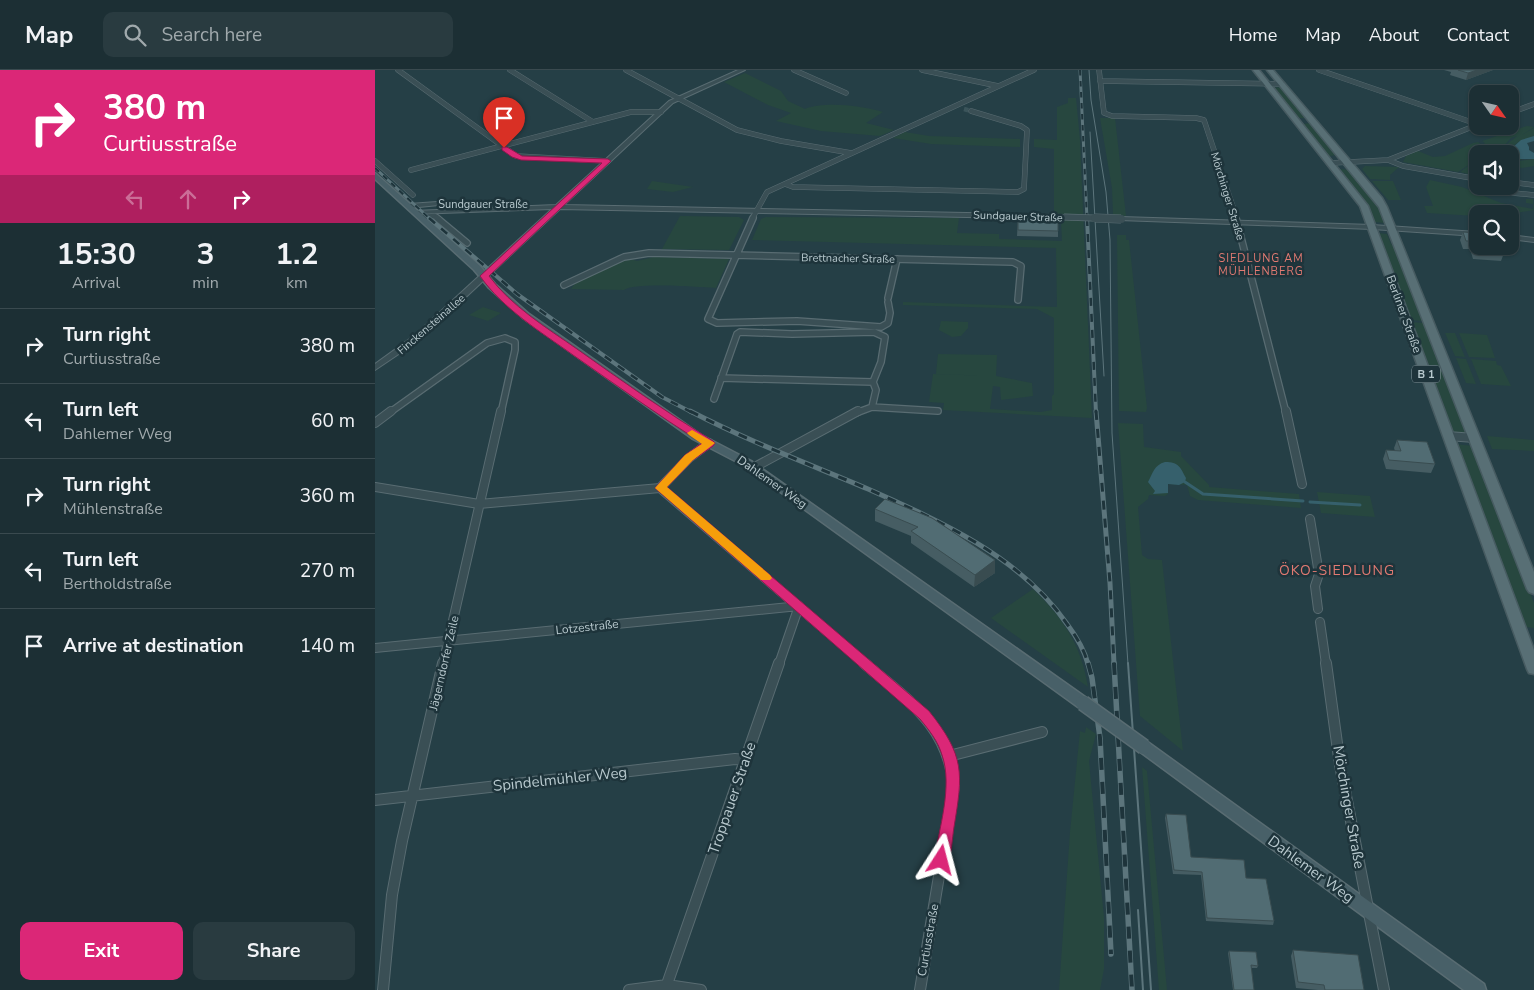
<!DOCTYPE html>
<meta charset="utf-8">
<style>
:root{--surface:#1c2f34;--page:#293b40;--text:#f1f3f6;--muted:#a0a9ac;--line:#3a4a4f;--accent:#db2777}
body{margin:0;font-family:"Nunito Sans",sans-serif;background:var(--page);color:var(--text);height:100vh;display:flex;flex-direction:column;font-size:19px;white-space:nowrap}
*{box-sizing:border-box;margin:0}
p{font-size:16px;color:var(--muted)}
.icon{flex:none;width:28px;height:28px;fill:none;stroke:currentColor;stroke-width:2;stroke-linecap:round;stroke-linejoin:round}
.map{position:relative;flex:1;overflow:hidden}
.panel{display:flex;flex-direction:column;background:var(--surface);width:375px}
.panel>*{flex:none}
.banner{background:#db2777;color:#fff;overflow:hidden}
.needle{width:32px;rotate:124deg}
.tools{position:absolute;left:1094px;top:15px;display:grid;gap:10px}
.tools a{display:grid;place-items:center;width:50px;height:50px;border-radius:10px;background:var(--surface);box-shadow:0 1px 4px #0004,0 0 0 1px var(--line);font-size:25px}
.pin{position:absolute;display:grid;place-items:center;width:42px;height:42px;color:#fff;margin:-51px -21px;border-radius:50% 50% 50% 0;rotate:-45deg;box-shadow:0 0 5px #0007}
.pin .icon{rotate:45deg}
.me{position:absolute;width:55px;margin:-28px;rotate:9deg;stroke-linejoin:round;filter:drop-shadow(0 0 4px #0008)}
.turn{display:flex;align-items:center;gap:18px;height:105px;padding:0 20px;font-size:22px}
.turn .icon{width:65px;height:65px;stroke-width:2.5}
.turn b{display:block;font-size:35px;line-height:42px}
.lanes{display:flex;align-items:center;height:48px;padding:0 20px;background:#0003;justify-content:center;gap:25px;direction:ltr}
.lanes .off{opacity:.35}
.eta{display:flex;justify-content:space-evenly;align-items:center;height:85px;text-align:center}
.eta b{font-size:30px;font-weight:700;line-height:35px}
.cta{display:flex;gap:10px;margin-top:auto;padding:10px 20px}
.cta a{flex:1;height:58px;border-radius:10px;background:var(--accent);color:#fff;font-size:20px;font-weight:700;line-height:58px;text-align:center}
.cta a+a{background:var(--page);color:var(--text)}
ul{padding:0;list-style:none}
li{display:flex;align-items:center;gap:15px;height:75px;padding:0 20px;border-top:1px solid var(--line)}
li div{flex:1}
li b{display:block;font-size:19px}
li em{font-style:normal}
header{display:flex;align-items:center;gap:30px;box-sizing:border-box;height:70px;padding:0 25px;background:var(--surface);border-bottom:1px solid var(--line)}
header strong{font-size:24px}
nav{display:flex;gap:28px;margin-inline-start:auto;font-size:18px}
.search{width:350px;height:45px;background:var(--page);display:flex;align-items:center;gap:12px;box-sizing:border-box;padding:0 18px;border-radius:10px;color:var(--muted);font-size:19px}
main{display:flex;flex:1;min-height:0}
.map>svg:first-child{display:block}
</style>
<header>
<strong>Map</strong>
<div class="search"><svg class="icon" aria-label="search" viewBox="0 0 24 24"><circle cx="10" cy="10" r="6"/><path d="M15 15l6 6"/></svg>Search here</div>
<nav><a>Home</a><a>Map</a><a>About</a><a>Contact</a></nav>
</header>
<main>
<section class="panel">
<div class="banner">
<div class="turn"><svg class="icon" aria-label="right" viewBox="0 0 24 24"><path d="M7 20v-9h11M14 6l5 5-5 5"/></svg><div><b>380 m</b>Curtiusstraße</div></div>
<div class="lanes"><svg class="icon off" aria-label="left" viewBox="0 0 24 24"><path d="M17 20v-9H6M10 6l-5 5 5 5"/></svg><svg class="icon off" aria-label="ahead" viewBox="0 0 24 24"><path d="M12 20V5M6 11l6-6 6 6"/></svg><svg class="icon" aria-label="right" viewBox="0 0 24 24"><path d="M7 20v-9h11M14 6l5 5-5 5"/></svg></div>
</div>
<div class="eta">
<div><b>15:30</b><p>Arrival</p></div>
<div><b>3</b><p>min</p></div>
<div><b>1.2</b><p>km</p></div>
</div>
<ul>
<li><svg class="icon" aria-label="right" viewBox="0 0 24 24"><path d="M7 20v-9h11M14 6l5 5-5 5"/></svg><div><b>Turn right</b><p>Curtiusstraße</p></div><em>380 m</em></li>
<li><svg class="icon" aria-label="left" viewBox="0 0 24 24"><path d="M17 20v-9H6M10 6l-5 5 5 5"/></svg><div><b>Turn left</b><p>Dahlemer Weg</p></div><em>60 m</em></li>
<li><svg class="icon" aria-label="right" viewBox="0 0 24 24"><path d="M7 20v-9h11M14 6l5 5-5 5"/></svg><div><b>Turn right</b><p>Mühlenstraße</p></div><em>360 m</em></li>
<li><svg class="icon" aria-label="left" viewBox="0 0 24 24"><path d="M17 20v-9H6M10 6l-5 5 5 5"/></svg><div><b>Turn left</b><p>Bertholdstraße</p></div><em>270 m</em></li>
<li><svg class="icon" aria-label="arrive" viewBox="0 0 24 24"><path d="M6 21V4h12l-3 4 3 4H6"/></svg><div><b>Arrive at destination</b></div><em>140 m</em></li>
</ul>
<div class="cta"><a>Exit</a><a>Share</a></div>
</section>
<div class="map">
<svg width="1159" height="920" viewBox="0 0 1159 920">
<rect width="100%" height="100%" fill="#253f46"/>
<path fill="#27473f" d="M370,3L406,21L413,31L430,39C450,31 488,36 508,42L491,53L519,60L505,66L446,61L401,51L416,43L393,35L349,12Z
M906,17L932,48H922L898,18Z
M693,28H701L705,70L717,348L568,340L569,333L554,332L558,304L618,306L561,304L563,284L622,285L621,306L657,313L658,326L626,330L625,317L618,316L615,339L666,342L677,340V326L679,324V248L662,239L528,235V232L682,237L681,178L377,170L386,149L391,147L584,148L582,163L624,164V169L687,171L686,151L679,145V79L659,77V69L682,70V37L693,33Z
M725,48H740L751,146L738,145L737,118Z
M936,53L963,85L953,86L927,54Z
M1152,56L1159,57L1147,65L1159,58V66C1150,70 1138,71 1136,82L1147,89L1144,91L1159,89V96L1147,98L1137,96V92L1142,90L1138,89L1139,90L1135,92V88H1138L1135,87V84L1129,82L1131,75L1142,66L1136,68L1128,77L1129,84H1102V106L1085,102L1101,90L1083,102L1028,92L1031,86L1043,81L1058,87L1070,86L1098,73L1103,72L1107,75L1110,73L1107,71Z
M530,62L554,66L645,69V77L556,74L518,68Z
M990,96L1024,97L1015,105V110L995,109L987,99Z
M964,99L976,100L1004,136L1010,153L999,152L990,131Z
M1055,110L1087,117L1126,133L1158,139V134L1151,133V129H1158L1159,140L1141,143L1144,144L1145,151L1135,150L1142,149L1141,145L1102,144V146L1052,143L1049,136H1058L1051,117Z
M277,111L318,117L298,122L272,119Z
M997,111H1018L1026,130H1013Z
M305,146L364,147L369,150L354,180L287,179Z
M1003,163L1012,164L1016,174L1020,178L1049,251L1035,250Z
M742,165H751V170H754L772,338L771,342L744,341Z
M279,187L354,189L341,218C323,217 260,212 249,220L196,219L201,212L252,188L262,191Z
M108,237L126,243L113,251L94,245Z
M566,251L593,252V258L586,266L577,267L564,260Z
M1035,252L1050,253L1092,364L1076,362Z
M1070,263H1080L1090,287L1080,286Z
M1084,263L1112,265L1120,288L1094,287Z
M1081,288L1091,289L1101,314L1091,313Z
M1096,289L1121,291L1122,295L1126,296L1136,316L1106,314Z
M743,353L768,354L769,377L806,382V386L834,415V417L924,424L926,438L823,430L815,426L812,415L793,414V424L790,426L774,425L773,429L763,437L767,485L773,489L787,490L808,681L765,646Z
M1112,366L1159,370V381L1117,379Z
M1080,374L1098,376L1159,533V558L1150,557Z
M942,422L995,426L1000,447L946,443Z
M658,519C688,548 706,574 713,617L616,548Z
M711,657L721,664L714,691L729,848V899L725,920H684L695,762L705,661L710,663Z
M767,697L772,701L792,920H784Z"/>
<path fill="#36606c" d="M1159,66V71L1152,73L1154,77V80L1159,83V89H1145L1136,84V79L1146,70Z
M790,392C804,392 805,397 811,408L810,412L804,415L793,414V423L778,424L780,421L773,412C778,403 779,395 790,392Z"/>
<g fill="none" stroke-linecap="round" stroke-linejoin="round">
<path stroke="#36606c" stroke-width="3" d="M810,412L828,424L928,431
M935,432L985,435"/>
<path stroke="#3b545a" stroke-width="4.5" stroke-dasharray="4.5 2.5" stroke-linecap="butt" d="M589,39L596,41"/>
<g stroke="#596c72" stroke-width="5.5">
<path id="minor-far3" d="M23,0L141,86L233,91
M135,0L218,52
M251,0L362,60L406,71L476,83
M419,0L471,23
M547,0L623,16
M724,0L729,43L737,46L821,48L829,50L862,149
M944,0L1102,54
M725,11L907,14
M1135,43L1159,34
M1013,90L1028,96L1102,109
M0,91L38,125
M956,93L1013,90L1102,55
M36,100L256,42H286
M1135,112L1159,115
M410,114L418,117L643,122L649,119L652,60L646,56L596,41
M1125,116L1138,123L1159,125
M46,147L60,146L64,149
M377,149L392,122L659,0"/>
</g>
<g stroke="#596c72" stroke-width="8">
<path id="minor-far2" d="M62,148L92,173
M378,148L333,249L342,253L422,251L506,257L513,253L515,243L513,232
M861,148L911,343
M189,215L249,187L274,183L638,192L646,196L643,230
M513,228L522,189
M346,308L498,312
M339,329L362,264L365,262L417,264L499,262L510,267L506,292L498,312L501,320L497,337
M14,343L112,273L130,268L140,272V280L126,343
M481,343L497,337L563,341"/>
</g>
<g stroke="#596c72" stroke-width="10">
<path id="minor-far1" d="M911,341L927,414
M0,353L16,341
M1073,366L1099,368
M334,373L314,388L285,418L490,594
M378,398L483,341
M0,417L104,434L285,418
M935,449L944,504L940,516L943,539
M945,552L951,594
M0,578L424,536L404,594
M68,594L126,341"/>
</g>
<g stroke="#596c72" stroke-width="12">
<path id="minor" d="M489,593C533,631 572,653 579,716L545,920
M951,593L965,695L1009,920
M574,686L667,662
M0,730L360,689L370,690
M8,920L17,825L27,771L68,593
M254,920L292,915L326,920
M290,920L404,593"/>
</g>
<g stroke="#596c72" stroke-width="2">
<path id="tertiary" d="M363,0H370L298,33L189,135L689,145L692,147L689,149L185,139L46,269L0,300V294L40,265L177,139L40,144L38,143V141L181,135L294,31Z
M62,132L65,134L64,135L34,138L31,136L34,134Z
M746,147L997,155L1102,162V166L997,159L744,150L743,149Z
M1135,165L1159,168V172L1135,169Z"/>
</g>
<g stroke="#596c72" stroke-width="3">
<path id="secondary" d="M0,103L105,196L120,214L154,244L326,365L376,391L713,629L715,633L713,637L708,638L703,637L368,395L318,369L148,248L114,218L99,200L0,109Z
M769,671L774,673L1109,914L1111,920H1089L764,681L762,677L764,673Z"/>
</g>
<g stroke="#475b61" stroke-width="3">
<path id="primary" d="M878,0H884L993,136L1159,580V604L1154,603L1152,599L985,136Z
M892,0H898L1007,128L1012,137L1159,502V524L1154,522L1152,519L1004,137Z"/>
</g>
<use href="#minor-far3" stroke="#3a4f55" stroke-width="4.5"/>
<use href="#minor-far2" stroke="#3a4f55" stroke-width="5.5"/>
<use href="#minor-far1" stroke="#3a4f55" stroke-width="8"/>
<use href="#minor" stroke="#3a4f55" stroke-width="10"/>
<use href="#tertiary" fill="#3a4f55" fill-rule="evenodd"/>
<use href="#secondary" fill="#486068" fill-rule="evenodd"/>
<use href="#primary" fill="#586f75" fill-rule="evenodd"/>
<path stroke="#5c757c" stroke-width="1" d="M714,0L716,30L731,122L735,170L737,363L753,594
M715,62L729,306"/>
<path stroke="#5c757c" stroke-width="2" d="M753,593L776,920
M763,840L768,920"/>
<g stroke="#5c757c" stroke-width="3">
<path id="rail-far3" d="M705,0L712,149
M0,98L55,149"/>
</g>
<g stroke="#5c757c" stroke-width="4">
<path id="rail-far2" d="M54,148L142,224L287,327L318,343
M712,148L721,343"/>
</g>
<g stroke="#5c757c" stroke-width="5">
<path id="rail-far1" d="M315,341C373,371 434,394 493,419C565,451 646,487 692,554C701,566 709,579 713,594
M721,341L735,513L739,594"/>
</g>
<g stroke="#5c757c" stroke-width="5.5">
<path id="rail" d="M713,593L717,608L725,668L736,884
M739,593L757,920"/>
</g>
<use href="#rail-far3" stroke="#1e343b" stroke-width="2" stroke-dasharray="5.5" stroke-linecap="butt"/>
<use href="#rail-far2" stroke="#1e343b" stroke-width="2.5" stroke-dasharray="8" stroke-linecap="butt"/>
<use href="#rail-far1" stroke="#1e343b" stroke-width="3" stroke-dasharray="9" stroke-linecap="butt"/>
<use href="#rail" stroke="#1e343b" stroke-width="4" stroke-dasharray="12" stroke-linecap="butt"/>
<g stroke="#596c72" stroke-width="7" stroke-linecap="butt">
<path id="tertiary-bridge-far1" d="M689,147L746,149"/>
</g>
<g stroke="#596c72" stroke-width="9" stroke-linecap="butt">
<path id="tertiary-bridge" d="M720,148L746,149"/>
</g>
<g stroke="#596c72" stroke-width="17" stroke-linecap="butt">
<path id="secondary-bridge" d="M708,633L769,677"/>
</g>
<use href="#tertiary-bridge-far1" stroke="#3a4f55" stroke-width="5.5"/>
<use href="#tertiary-bridge" stroke="#3a4f55" stroke-width="8"/>
<use href="#secondary-bridge" stroke="#486068" stroke-width="14"/>
</g>
<path fill="#465d63" d="M1069,0H1118L1091,10L1075,5L1076,2Z
M643,148L683,161V167L642,166Z
M1088,162L1129,183L1126,191L1098,189L1095,179H1088L1085,170Z
M1022,370L1060,394L1056,403L1011,399L1008,389L1011,380L1020,381L1019,378Z
M510,429L620,503L599,517L536,473V466L500,451V439Z
M791,744L816,787L871,808L899,851L898,855L831,851L826,805L798,804L790,748Z
M918,880L989,920H943L921,918L916,886Z
M854,881L883,896L882,898H876L879,920H858L853,883Z"/>
<path fill="#394c50" d="M1102,0H1118L1091,10L1093,3Z
M620,490V503L599,517L600,505Z"/>
<path fill="#516c73" stroke="#394c50" d="M1083,0H1102L1093,3Z
M643,148L683,149V161L643,160Z
M1088,162L1102,163V176H1126L1129,183L1101,181L1098,171H1091Z
M1022,370L1052,372L1060,394L1014,390L1011,380L1026,381Z
M510,429L557,448L620,490L600,505L536,461L543,457L500,439Z
M791,744L811,745L816,787L869,790L871,808L891,809L899,851L832,848L827,802L799,800Z
M918,880L983,885L989,920H950L949,915L923,912Z
M854,881L881,882L883,896L876,895L879,920H859Z"/>
<path fill="#db2777" stroke="#8e194d" d="M127,77H132L147,86L233,89L236,91L114,206C136,236 172,258 202,279C247,311 291,342 338,371L340,373L338,376L318,390L292,417L554,641C590,686 588,703 579,757C577,769 577,784 572,795L566,797L561,795L559,790C564,759 578,716 567,685C563,671 554,660 545,649L280,418L310,385L327,373C283,345 241,315 198,285C166,262 128,239 105,206L227,93L146,90L137,87L127,80Z"/>
<path fill="#f59e0b" d="M317,360L340,373L318,390L292,417L395,505L397,508L395,510H386L280,418L310,385L327,374L314,365L312,363Z"/>
<g text-anchor="middle" stroke-width="5" stroke-linejoin="round" paint-order="stroke">
<g font-size="11" fill="#b8c9ce" stroke="#1e343b">
<text transform="translate(853 126) rotate(73)" y="4">Mörchinger Straße</text>
<text x="108" y="138">Sundgauer Straße</text>
<text transform="translate(643 146) rotate(2)" y="4">Sundgauer Straße</text>
<text transform="translate(473 188) rotate(1)" y="4">Brettnacher Straße</text>
<text transform="translate(56 254) rotate(-41)" y="4">Finckensteinallee</text>
</g>
<g font-size="11" letter-spacing="1" fill="#e27a72" stroke="#1e343b">
<text x="886" y="192">SIEDLUNG AM<tspan x="886" dy="13">MÜHLENBERG</tspan></text>
</g>
<rect fill="#1e343b" stroke="#8a9ca2" stroke-width="1" x="1037" y="295.5" width="28" height="17" rx="4"/>
<g font-size="11" font-weight="bold" fill="#b8c9ce">
<text x="1051" y="308">B 1</text>
</g>
<g font-size="12" fill="#b8c9ce" stroke="#1e343b">
<text transform="translate(1029 244) rotate(70)" y="4">Berliner Straße</text>
<text transform="translate(397 412) rotate(35)" y="4">Dahlemer Weg</text>
<text transform="translate(212 557) rotate(-6)" y="4">Lotzestraße</text>
<text transform="translate(69 593) rotate(-77)" y="4">Jägerndorfer Zeile</text>
<text transform="translate(553 870) rotate(-80)" y="4">Curtiusstraße</text>
</g>
<g font-size="14" letter-spacing="1" fill="#e27a72" stroke="#1e343b">
<text x="962" y="505">ÖKO-SIEDLUNG</text>
</g>
<g font-size="15" fill="#b8c9ce" stroke="#1e343b">
<text transform="translate(185 709) rotate(-6)" y="5">Spindelmühler Weg</text>
<text transform="translate(357 728) rotate(-71)" y="5">Troppauer Straße</text>
<text transform="translate(974 737) rotate(80)" y="5">Mörchinger Straße</text>
<text transform="translate(936 799) rotate(36)" y="5">Dahlemer Weg</text>
</g>
</g>
</svg>
<div class="tools">
<a><svg class="needle" viewBox="-14 -14 28 28"><path d="M0-13l5 13h-10z" fill="#e53935"/><path d="M0 13l5-13h-10z" fill="#a0a9ac"/></svg></a>
<a><svg class="icon" aria-label="sound" viewBox="0 0 24 24"><path d="M4 9h4l5-4v14l-5-4H4zM17 9q2 3 0 6"/></svg></a>
<a><svg class="icon" aria-label="search" viewBox="0 0 24 24"><circle cx="10" cy="10" r="6"/><path d="M15 15l6 6"/></svg></a>
</div>
<div class="pin" style="left:129px;top:78px;background:#d93025"><svg class="icon" aria-label="arrive" viewBox="0 0 24 24"><path d="M6 21V4h12l-3 4 3 4H6"/></svg></div>
<svg class="me" style="left:566px;top:790px" viewBox="-20 -20 40 40"><path d="M0-17L14 15 0 8-14 15z" fill="#db2777" stroke="#fff" stroke-width="4"/></svg>
</div>
</main>
